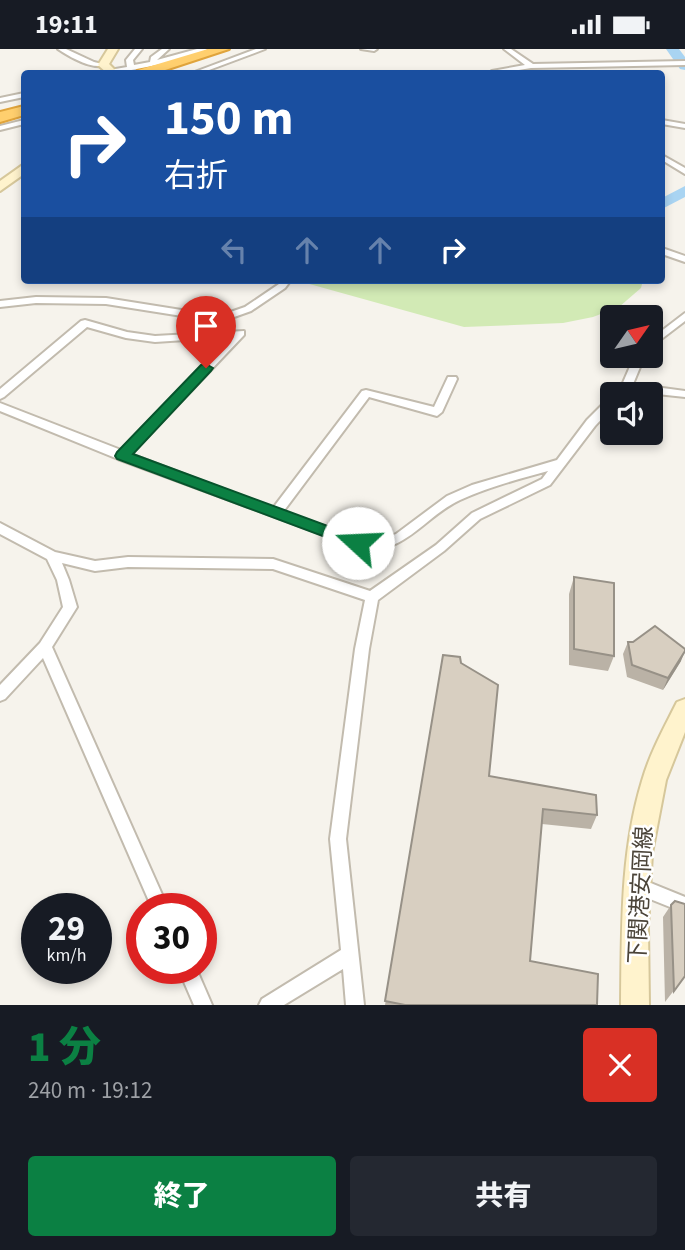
<!DOCTYPE html>
<html lang="ja">
<meta charset="utf-8">
<style>
:root{--surface:#171b24;--page:#242831;--text:#f1f3f6;--muted:#9ea1a6;--accent:#0b8043}
body{margin:0;font-family:"Source Sans 3","Noto Sans JP",sans-serif;background:var(--page);color:var(--text);height:100vh;display:flex;flex-direction:column;font-size:26px;white-space:nowrap}
*{box-sizing:border-box;margin:0}
p{font-size:23px;color:var(--muted)}
.icon{flex:none;width:38px;height:38px;fill:none;stroke:currentColor;stroke-width:2;stroke-linecap:round;stroke-linejoin:round}
.map{position:relative;height:956px;overflow:hidden}
.sheet{display:flex;flex-direction:column;background:var(--surface);flex:1}
.sheet>*{flex:none}
.banner{position:absolute;left:21px;top:21px;width:644px;height:214px;border-radius:7px;box-shadow:0 4px 10px #0003;background:#1a4fa0;color:#fff;overflow:hidden}
.needle{width:46px;rotate:56deg}
.tools{position:absolute;left:600px;top:256px;display:grid;gap:14px}
.tools a{display:grid;place-items:center;width:63px;height:63px;border-radius:7px;background:var(--surface);box-shadow:0 4px 10px #0003;font-size:35px}
.speed{position:absolute;left:21px;top:844px;display:flex;gap:14px;font-size:35px;font-weight:700;text-align:center}
.speed>*{display:grid;place-content:center;width:91px;height:91px;border-radius:50%;background:var(--surface);box-shadow:0 4px 10px #0003;line-height:1}
.speed small{font-size:18px;font-weight:400}
.speed .limit{border:10px solid #d22;background:#fff;color:#111}
.pin{position:absolute;display:grid;place-items:center;width:60px;height:60px;color:#fff;margin:-72px -30px;border-radius:50% 50% 50% 0;rotate:-45deg;box-shadow:0 0 7px #0007}
.pin .icon{rotate:45deg}
.me{position:absolute;width:77px;margin:-38px;rotate:290deg;stroke-linejoin:round;filter:drop-shadow(0 0 5px #0008)}
.turn{display:flex;align-items:center;gap:24px;height:147px;padding:0 28px;font-size:32px}
.turn .icon{width:91px;height:91px;stroke-width:2.5}
.turn b{display:block;font-size:49px;line-height:60px}
.lanes{display:flex;align-items:center;height:66px;padding:0 28px;background:#0003;justify-content:center;gap:35px;direction:ltr}
.lanes .off{opacity:.35}
.round{display:grid;place-items:center;flex:none;width:74px;height:74px;border-radius:7px;background:var(--page)}
.head{display:flex;align-items:center;justify-content:space-between;height:119px;padding:0 28px}
h1{font-size:42px;font-weight:800;line-height:52px;color:var(--accent)}
.action{display:flex;gap:14px;margin-top:auto;padding:14px 28px}
.action a{flex:1;height:80px;border-radius:7px;background:var(--accent);color:#fff;font-size:28px;font-weight:800;line-height:80px;text-align:center}
.action a+a{background:var(--page);color:var(--text)}
.status{display:flex;justify-content:space-between;align-items:center;height:49px;padding:0 35px;background:var(--surface);direction:ltr}
.status svg{height:19px;fill:currentColor}
.map>svg:first-child{display:block}
</style>
<div class="status"><b>19:11</b><svg viewBox="0 0 49 12"><path d="M0 12V9h3v3zM5 12V6h3v6zM10 12V3h3v9zM15 12V0h3v12zM26 1h20v11H26zM47 4h2v5h-2z"/></svg></div>
<div class="map">
<svg width="685" height="956" viewBox="0 0 685 956">
<rect width="100%" height="100%" fill="#f6f3ec"/>
<path fill="#d2eab5" d="M295,231H643L641,239L619,258L593,268L563,274L464,278Z"/>
<g fill="none" stroke-linecap="round" stroke-linejoin="round">
<path fill="#a9d4f2" fill-rule="evenodd" d="M666,0H679L685,8V21L680,20Z
M685,137V148L662,160V149Z"/>
<g stroke="#c2bbae" stroke-width="4">
<path id="street" d="M58,0H66L94,13L106,16C92,21 70,8 58,0Z
M135,0H142L133,11L134,16L150,13L151,8L162,0H169L157,11L197,0H208C188,10 127,24 104,24V22L127,18L126,11Z
M256,0H265L201,24H192Z
M361,0H377L374,2Z
M504,0H511L533,15L685,12V16L531,19L501,24H489L492,22L525,16Z
M24,44V48L0,53V49Z
M24,71V75L0,81V77Z
M662,71L685,75V79L662,75Z
M662,106L685,119V125L662,111Z
M662,199L685,207V213L662,205Z
M281,231H291L285,239L251,262L220,273L106,255L36,254L0,258V252L36,248L106,249L219,267L245,258L279,235Z
M685,264V272L651,298V290Z
M85,271L127,283L155,287L244,282V286L131,405L273,459L362,342L366,341L434,358L448,328H456L457,330L442,363L437,367L369,348L283,463L358,489L383,490L396,485L447,447L472,436L557,411L587,371L608,350H612V359L595,377L550,436L480,470L444,502L378,551L369,600L346,790L364,956H346L343,920L284,956H259L262,950L341,901L330,790L355,600L365,551L273,520L128,518L95,522L62,514L69,531L77,558L52,598L168,859H152L43,609L5,650L0,652V636L40,594L63,558L57,531L47,510L0,485V474L55,503L95,512L128,508L273,510L370,542L436,496L472,464L542,430L548,422C519,430 488,438 460,451C421,469 403,511 354,497L118,410L0,362V354L121,401L231,288L155,293L126,289L87,278L4,348L0,350V340L81,272Z
M635,306H645L633,335L685,342V348L629,342L627,345H616L622,336Z
M636,828L685,848V864L630,842L628,836L630,830Z
M178,919H196L212,956H194Z"/>
</g>
<g stroke="#d6c79b" stroke-width="4">
<path id="secondary" d="M108,0H118L109,15L118,24H107L98,16Z
M24,115V125L0,142V132Z
M685,650V683L666,731L652,804L648,879L649,956H621C622,881 620,804 642,732C650,704 664,679 677,653Z"/>
</g>
<g stroke="#e0a43c" stroke-width="4">
<path id="highway" d="M208,0H229L156,24H136L138,21Z
M24,57V66L0,73V63Z"/>
</g>
<use href="#street" fill="#fff" fill-rule="evenodd"/>
<use href="#secondary" fill="#fff3cd" fill-rule="evenodd"/>
<use href="#highway" fill="#ffcf6e" fill-rule="evenodd"/>
</g>
<path fill="#bab2a6" d="M574,528L614,607L608,622L569,616V545Z
M628,593L681,612L663,641L627,628L623,605Z
M443,606L461,614L489,727L597,766L591,780L542,775L530,912L597,956H385Z
M671,856L685,927L665,953L663,868Z"/>
<path fill="#979187" d="M685,602L681,612L663,641L668,629Z"/>
<path fill="#d8cfc1" stroke="#979187" stroke-width="2" d="M574,528L614,534V607L574,600Z
M655,577L685,600V602L668,629L632,616L628,593H633Z
M443,606L460,608L461,614L498,636L489,727L596,746L597,766L543,760L530,912L598,925L597,956H405L385,952Z
M675,852L685,855V927L674,942L671,856Z"/>
<path fill="#0b8043" stroke="#07532c" stroke-width="2" d="M206,315L213,319L211,322L133,405L363,490L366,494L363,498H352L117,410L115,407L117,403L201,316Z"/>
<g text-anchor="middle" stroke-width="5" stroke-linejoin="round" paint-order="stroke">
<g font-size="23" fill="#4b4439" stroke="#fff">
<text transform="translate(640 846) rotate(-87)" y="8">下関港安岡線</text>
</g>
</g>
</svg>
<div class="tools">
<a><svg class="needle" viewBox="-14 -14 28 28"><path d="M0-13l5 13h-10z" fill="#e53935"/><path d="M0 13l5-13h-10z" fill="#9ea1a6"/></svg></a>
<a><svg class="icon" aria-label="sound" viewBox="0 0 24 24"><path d="M4 9h4l5-4v14l-5-4H4zM17 9q2 3 0 6"/></svg></a>
</div>
<div class="speed"><div>29<small>km/h</small></div><div class="limit">30</div></div>
<div class="pin" style="left:206px;top:319px;background:#d93025"><svg class="icon" aria-label="arrive" viewBox="0 0 24 24"><path d="M6 21V4h12l-3 4 3 4H6"/></svg></div>
<svg class="me" style="left:358px;top:494px" viewBox="-20 -20 40 40"><circle r="19" fill="#fff"/><path d="M0-13L10 11 0 6-10 11z" fill="#0b8043"/></svg>
<div class="banner">
<div class="turn"><svg class="icon" aria-label="right" viewBox="0 0 24 24"><path d="M7 20v-9h11M14 6l5 5-5 5"/></svg><div><b>150 m</b>右折</div></div>
<div class="lanes"><svg class="icon off" aria-label="left" viewBox="0 0 24 24"><path d="M17 20v-9H6M10 6l-5 5 5 5"/></svg><svg class="icon off" aria-label="ahead" viewBox="0 0 24 24"><path d="M12 20V5M6 11l6-6 6 6"/></svg><svg class="icon off" aria-label="ahead" viewBox="0 0 24 24"><path d="M12 20V5M6 11l6-6 6 6"/></svg><svg class="icon" aria-label="right" viewBox="0 0 24 24"><path d="M7 20v-9h11M14 6l5 5-5 5"/></svg></div>
</div>
</div>
<section class="sheet">
<div class="head"><div><h1>1 分</h1><p>240 m · 19:12</p></div><a class="round" style="background:#d93025;color:#fff"><svg class="icon" aria-label="close" viewBox="0 0 24 24"><path d="M6 6l12 12M18 6L6 18"/></svg></a></div>
<div class="action"><a>終了</a><a>共有</a></div>
</section>
